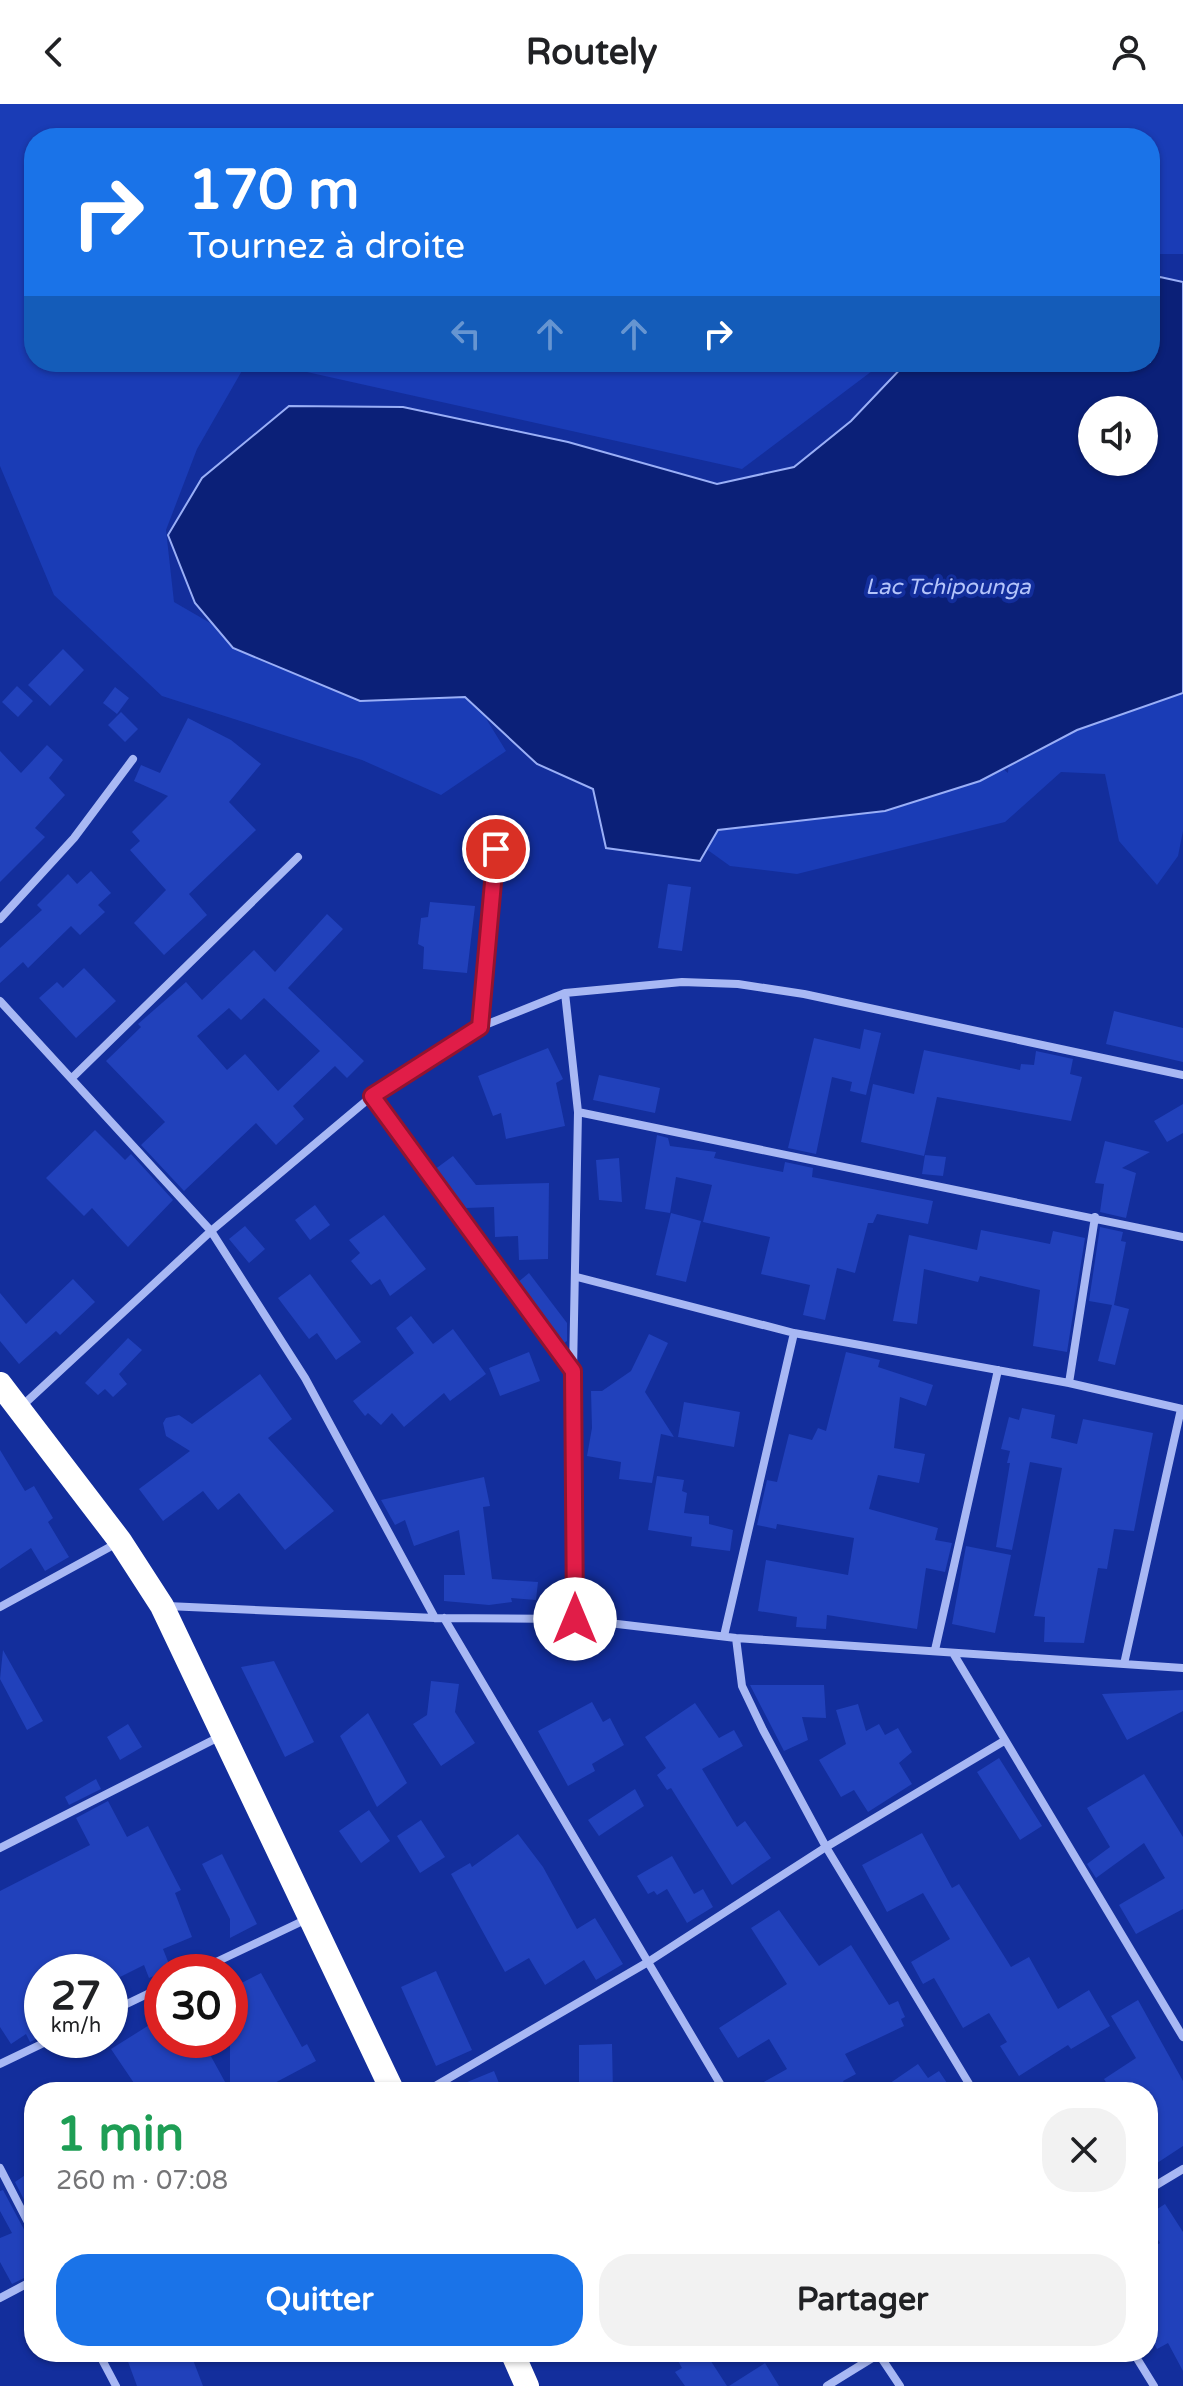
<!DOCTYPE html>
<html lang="fr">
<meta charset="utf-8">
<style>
:root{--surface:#fff;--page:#f2f2f2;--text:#202124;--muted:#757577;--accent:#1a73e8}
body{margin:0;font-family:"Varela Round",sans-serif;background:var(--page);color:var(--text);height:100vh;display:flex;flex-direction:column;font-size:30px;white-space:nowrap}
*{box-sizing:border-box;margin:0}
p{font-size:26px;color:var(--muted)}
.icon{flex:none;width:44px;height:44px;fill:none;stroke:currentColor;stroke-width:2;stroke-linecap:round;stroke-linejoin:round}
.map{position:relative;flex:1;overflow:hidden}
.sheet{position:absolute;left:24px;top:1978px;width:1134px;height:280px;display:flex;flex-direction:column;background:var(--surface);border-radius:32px;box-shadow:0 2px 6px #0004}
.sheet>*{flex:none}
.guide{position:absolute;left:24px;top:24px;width:1136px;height:244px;border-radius:32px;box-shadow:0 2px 6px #0004;background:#1a73e8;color:#fff;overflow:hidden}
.buttons{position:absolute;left:1078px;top:292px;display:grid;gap:16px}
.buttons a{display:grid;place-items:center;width:80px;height:80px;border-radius:50%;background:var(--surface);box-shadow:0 2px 6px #0004;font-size:40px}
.speed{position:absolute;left:24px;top:1850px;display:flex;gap:16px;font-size:40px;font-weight:700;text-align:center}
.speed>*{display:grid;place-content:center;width:104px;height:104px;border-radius:50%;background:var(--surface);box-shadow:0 2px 6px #0004;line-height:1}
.speed small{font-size:20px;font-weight:400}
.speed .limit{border:12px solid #d22;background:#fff;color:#111}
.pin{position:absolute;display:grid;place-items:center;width:68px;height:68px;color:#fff;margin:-34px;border:4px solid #fff;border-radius:50%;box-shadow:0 2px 8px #0007}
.me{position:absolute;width:88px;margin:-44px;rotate:0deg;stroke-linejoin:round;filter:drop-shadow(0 0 6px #0008)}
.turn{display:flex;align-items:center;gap:28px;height:168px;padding:0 32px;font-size:36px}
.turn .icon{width:104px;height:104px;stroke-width:2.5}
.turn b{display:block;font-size:56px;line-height:68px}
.lanes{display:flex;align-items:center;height:76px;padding:0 32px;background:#0003;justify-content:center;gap:40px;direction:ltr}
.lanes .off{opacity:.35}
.round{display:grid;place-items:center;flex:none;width:84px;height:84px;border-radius:32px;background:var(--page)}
.overview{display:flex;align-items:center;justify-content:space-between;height:136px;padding:0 32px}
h1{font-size:48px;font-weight:700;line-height:60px;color:#1e9e55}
.cta{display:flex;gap:16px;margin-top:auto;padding:16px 32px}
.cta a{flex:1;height:92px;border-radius:32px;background:var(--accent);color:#fff;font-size:32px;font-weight:700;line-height:92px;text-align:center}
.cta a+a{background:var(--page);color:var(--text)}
header{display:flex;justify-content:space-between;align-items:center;height:104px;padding:0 32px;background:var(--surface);font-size:36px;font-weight:700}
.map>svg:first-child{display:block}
</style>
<header><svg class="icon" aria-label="back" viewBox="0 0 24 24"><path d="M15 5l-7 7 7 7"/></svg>Routely<svg class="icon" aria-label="person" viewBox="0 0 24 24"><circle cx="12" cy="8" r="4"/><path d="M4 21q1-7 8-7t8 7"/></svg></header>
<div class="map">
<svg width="1183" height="2282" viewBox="0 0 1183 2282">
<rect width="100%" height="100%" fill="#132e9c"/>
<path fill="#1a3cb6" d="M0,0H1183V150H1150V34H34V258H247L197,345L166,426L174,498L314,579L424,585L474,595L506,647L441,691L362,656L162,592L54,491L0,362Z
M262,258H884L742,365Z
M1183,568V727L1178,752L1157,781L1119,737L1105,670L1061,668L1005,718L797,770L730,762L698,739L708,707L885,697L908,700L972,640L1008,669L1010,641Z"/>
<path fill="#0b2078" stroke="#9aaff7" stroke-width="2" fill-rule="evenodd" d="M1160,173L1183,178V589L1077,626L980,677L885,707L718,726L700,757L606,744L593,685L537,660L465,593L360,597L233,544L195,499L168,431L202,374L289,302L403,303L568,338L717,380L794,363L851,317L907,258H1150V174ZM1092,306H1144V358H1092Z"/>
<path fill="#2141bb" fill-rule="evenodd" d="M63,545L84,566L50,602L28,581Z
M17,582L33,597L18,613L2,598Z
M115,583L129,594L117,610L103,599Z
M121,608L138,625L125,638L108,621Z
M188,614L231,636L261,660L229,698L256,726L189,790L207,811L164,851L134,819L166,786L130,746L140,737L132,728L168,692L134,677L141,661L160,669Z
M47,641L63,656L49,674L65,691L35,724L45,733L0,778V647L21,669Z
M91,767L111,789L98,801L105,808L80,831L71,822L28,864L23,858L0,879V844L42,806L37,801L68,770L77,780Z
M668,780L691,783L682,847L658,844Z
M430,798L475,802L467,869L423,865L424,843L418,840L421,814L428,813Z
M327,810L343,825L288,884L364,957L347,974L335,962L293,1002L304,1015L276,1041L256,1019L184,1087L141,1041L165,1018L106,957L141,923L138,920L186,878L202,896L254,846L275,868ZM264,894L320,947L278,987L245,950L227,966L197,932L229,904L241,916Z
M84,864L116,897L76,934L39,894L57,878L63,884Z
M1114,907L1183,924V958L1106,940Z
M864,925L881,929L866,991L850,987L852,978L832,973L816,1050L788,1044L814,934L860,945Z
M548,944L563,975L556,979L565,1022L506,1035L501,1009L493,1012L478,972Z
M924,946L1020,966L1021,960L1034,961L1036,947L1073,955L1070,970L1082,973L1071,1017L937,993L924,1052L861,1038L873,980L914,990Z
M599,971L660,984L655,1009L593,996Z
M1183,1000V1029L1167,1038L1154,1017Z
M95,1026L125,1056L131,1050L173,1096L128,1143L92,1104L84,1112L46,1074Z
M657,1031L668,1034L670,1042L716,1048L714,1054L783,1068L785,1058L813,1064L812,1073L933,1097L928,1120L877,1110L873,1119H868L855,1169L837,1164L825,1216L803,1211L810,1181L761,1170L770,1133L703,1118L712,1081L676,1073L670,1109L645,1105Z
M1105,1037L1150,1048L1122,1064L1136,1069L1126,1114L1100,1108L1104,1080L1095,1079Z
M925,1051L946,1053L943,1072L922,1070Z
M453,1052L476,1081L549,1079L548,1155L519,1156L518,1132L495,1133L494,1103L466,1104L434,1066Z
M619,1054L622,1098L599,1096L596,1056Z
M315,1101L330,1121L310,1136L295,1116Z
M671,1109L701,1117L686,1178L656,1171Z
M384,1111L426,1165L390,1192L380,1175L371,1181L351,1157L360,1149L349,1136Z
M245,1122L265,1145L249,1159L229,1135Z
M1100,1123L1123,1128L1121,1137L1126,1138L1114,1201L1129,1205L1115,1261L1098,1257L1112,1201L1089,1197Z
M981,1126L1050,1140L1053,1127L1085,1134L1067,1248L1033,1242L1040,1186L980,1172L978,1178L924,1165L917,1220L893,1217L909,1131L977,1146Z
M529,1169L567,1219V1237L563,1240L517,1179Z
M310,1170L361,1238L336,1256L317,1229L309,1235L278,1194Z
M73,1175L95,1198L60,1231L56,1227L19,1260L0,1237V1189L26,1220Z
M411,1212L433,1240L453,1225L486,1270L450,1297L444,1289L404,1323L392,1309L381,1321L368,1309L365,1312L353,1297L414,1249L396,1224Z
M649,1230L668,1239L645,1288L674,1333L661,1330L652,1379L619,1375L621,1358L587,1352L592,1324L591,1287H602L631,1267Z
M128,1234L142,1246L119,1270L127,1280L113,1293L105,1285L98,1291L85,1279Z
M529,1248L540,1277L500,1292L489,1264Z
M846,1248L880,1256L878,1263L933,1281L926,1302L900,1293L894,1344L925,1350L919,1379L878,1371L869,1405L938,1424L935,1436L952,1439L945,1468L926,1464L917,1525L827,1511L826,1525L796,1523L797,1513L758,1507L766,1456L848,1471L854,1434L777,1420L776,1425L757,1421L767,1376L777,1378L789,1330L812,1336L818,1324L826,1327Z
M260,1270L292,1315L268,1334L334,1407L285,1446L239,1389L218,1406L203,1387L163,1417L139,1385L190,1347L166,1332L163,1319L166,1314L179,1311L192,1320Z
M684,1298L740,1308L734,1343L678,1333Z
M1022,1304L1055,1311L1051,1334L1077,1340L1083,1315L1153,1329L1134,1427L1114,1425L1107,1465L1098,1464L1084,1539L1044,1538L1045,1513L1034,1512L1062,1364L1030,1358L1012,1446L996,1443L1010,1359H1007L1010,1347L1001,1345L1009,1313L1019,1316Z
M0,1346L25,1387L34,1382L53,1414L48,1418L69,1453L45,1467L31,1444L0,1465Z
M657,1372L684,1376L682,1387L687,1389L684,1409L709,1412V1420L733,1426L730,1447L691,1442L692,1433L648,1426Z
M484,1373L490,1402L483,1403L492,1475L538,1478L536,1496L511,1494L512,1498L489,1501L444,1497V1471H465L459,1426L414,1442L405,1416L395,1421L381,1396Z
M966,1442L1011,1451L995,1529L952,1520Z
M3,1546L43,1617L27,1626L0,1575Z
M274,1557L314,1638L285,1653L241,1563Z
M431,1577L459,1580L455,1608L475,1639L441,1662L413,1620L427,1611Z
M750,1581H824L826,1614L802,1613L808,1636L784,1647Z
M1183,1586V1607L1127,1636L1102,1590Z
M592,1598L603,1618L610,1614L624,1641L592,1660L595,1667L568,1682L538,1627Z
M695,1599L719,1634L734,1626L743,1642L702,1665L737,1723L745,1717L771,1754L732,1781L671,1684L667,1686L657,1671L666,1664L645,1633Z
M858,1600L866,1627L879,1620L885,1631L898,1624L912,1648L899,1659L912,1680L868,1708L854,1686L841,1693L819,1656L846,1640L836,1606Z
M368,1609L407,1679L377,1703L340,1632Z
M128,1620L142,1643L120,1656L107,1633Z
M999,1654L1042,1722L1020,1736L977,1668Z
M1144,1670L1183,1733V1805L1136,1830L1119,1801L1165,1774L1144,1739L1096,1774L1087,1760L1110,1743L1087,1704Z
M96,1675L101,1685L69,1701L65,1693Z
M635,1685L644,1702L599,1732L588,1716Z
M108,1697L127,1733L148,1722L181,1786L175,1789L192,1833L163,1845L171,1865L149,1874L144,1861L110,1878V1868H42V1932L30,1938L26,1930L11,1940L0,1923V1787L90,1741L76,1714Z
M369,1706L390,1737L361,1759L339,1727Z
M421,1716L445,1753L420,1769L397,1732Z
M922,1729L952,1784L959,1780L1011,1863L1029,1853L1058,1905L1089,1886L1110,1922L1071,1945L1068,1941L1019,1972L1000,1942L1007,1938L989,1909L963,1924L934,1874L923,1880L911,1858L950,1835L923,1789L887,1808L862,1761Z
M518,1730L543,1763L577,1825L595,1814L623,1860L596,1876L584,1856L545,1881L529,1854L505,1868L451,1770L470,1759L472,1763Z
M222,1750L257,1820L230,1834V1815L202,1760Z
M672,1752L694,1790L703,1785L713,1803L687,1819L667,1785L657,1791L654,1787L648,1790L637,1772Z
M779,1806L819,1862L851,1841L889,1901L898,1897L905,1913L901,1915L904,1922L845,1950L856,1970L843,1977L850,1988H746L787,1965L769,1935L738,1954L719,1924L787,1880L751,1824Z
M436,1867L472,1946L436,1962L401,1883Z
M261,1869L302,1943L307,1940L316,1957L269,1982L272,1988H140L111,1945L162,1913V1936H202L230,1987V1885Z
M1138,1896L1183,1977V2042L1148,2065V1988H1112L1104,1975L1136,1954L1111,1912Z
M612,1940L613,1988H579V1941Z
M918,1960L928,1974L939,1967L953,1988H877Z
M494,1967L501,1984L489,1988H443Z
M34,2065V2115L15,2078Z
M3,2086L28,2133L34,2137V2169L12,2180L0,2158V2134L12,2129L0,2107V2087Z
M1165,2100L1183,2128V2267L1168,2239L1157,2245L1148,2228V2146L1160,2139L1148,2120V2111Z
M144,2248H190L203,2282H137L127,2255Z
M673,2248H705L727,2282H685L675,2268L682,2264Z
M765,2259L779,2282H729Z"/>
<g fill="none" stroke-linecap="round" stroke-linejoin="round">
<path stroke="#a8b8f4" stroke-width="8" d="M0,815L74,734L133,655
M565,889L578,1008L573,1267L575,1515
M0,897L211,1127L305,1274L435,1514
M480,923L496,745
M73,973L298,753
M372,992L572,1266
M578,1008L1183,1133
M577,1173L794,1229L1069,1279L1183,1305
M1069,1279L1095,1113
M22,1302L211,1127L372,992L480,923L565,889L682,878L738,880L804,890L1183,971
M167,1502L435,1514L575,1515L736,1534L1183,1564
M0,1503L119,1438
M444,1514L725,1988
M724,1532L794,1229
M736,1534L742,1582L763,1626L826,1743L974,1988
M935,1546L998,1266
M953,1549L1183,1933
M1124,1560L1181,1305
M0,1744L221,1632
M195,1868L307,1815
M110,1908L162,1883
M0,1960L50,1936
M425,1988L648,1858L826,1743L1004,1637
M0,2064L34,2130
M1148,2086L1183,2065
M0,2194L34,2176
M98,2248L116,2282
M1133,2248L1154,2282
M878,2249L900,2282
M827,2282L882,2248"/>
<path stroke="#fff" stroke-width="24" d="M0,1280L120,1437L162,1502L393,1988
M512,2248L527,2282"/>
</g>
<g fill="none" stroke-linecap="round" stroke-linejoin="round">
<g stroke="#92132f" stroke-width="20">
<path id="route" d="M496,745L480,923L372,992L573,1267L575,1515"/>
</g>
<use href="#route" stroke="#e11d48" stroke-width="14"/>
</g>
<g text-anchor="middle" stroke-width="8" stroke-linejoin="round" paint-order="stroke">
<g font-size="22" font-style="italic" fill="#b4c4fa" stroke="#132e9c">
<text x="948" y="490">Lac Tchipounga</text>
</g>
</g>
</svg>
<div class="buttons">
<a><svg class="icon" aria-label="sound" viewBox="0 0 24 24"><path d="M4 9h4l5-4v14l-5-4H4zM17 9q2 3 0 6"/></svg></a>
</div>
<div class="speed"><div>27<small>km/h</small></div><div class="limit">30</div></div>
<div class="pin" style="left:496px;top:745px;background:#d93025"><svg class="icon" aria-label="arrive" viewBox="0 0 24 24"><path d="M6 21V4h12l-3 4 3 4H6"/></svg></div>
<svg class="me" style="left:575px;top:1515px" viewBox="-20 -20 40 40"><circle r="19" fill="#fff"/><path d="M0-13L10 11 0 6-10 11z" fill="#e11d48"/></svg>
<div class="guide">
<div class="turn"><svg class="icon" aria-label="right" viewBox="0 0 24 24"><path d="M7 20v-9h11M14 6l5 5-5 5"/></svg><div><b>170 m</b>Tournez à droite</div></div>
<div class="lanes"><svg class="icon off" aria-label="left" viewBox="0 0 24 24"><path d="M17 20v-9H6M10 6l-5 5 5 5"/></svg><svg class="icon off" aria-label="ahead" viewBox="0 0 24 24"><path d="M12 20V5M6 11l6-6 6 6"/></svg><svg class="icon off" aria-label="ahead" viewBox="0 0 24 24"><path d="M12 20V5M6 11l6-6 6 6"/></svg><svg class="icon" aria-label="right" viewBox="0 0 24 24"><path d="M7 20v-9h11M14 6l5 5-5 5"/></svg></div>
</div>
<section class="sheet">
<div class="overview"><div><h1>1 min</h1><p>260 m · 07:08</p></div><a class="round"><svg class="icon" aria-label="close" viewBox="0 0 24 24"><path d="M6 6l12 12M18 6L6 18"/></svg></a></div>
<div class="cta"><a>Quitter</a><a>Partager</a></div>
</section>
</div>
